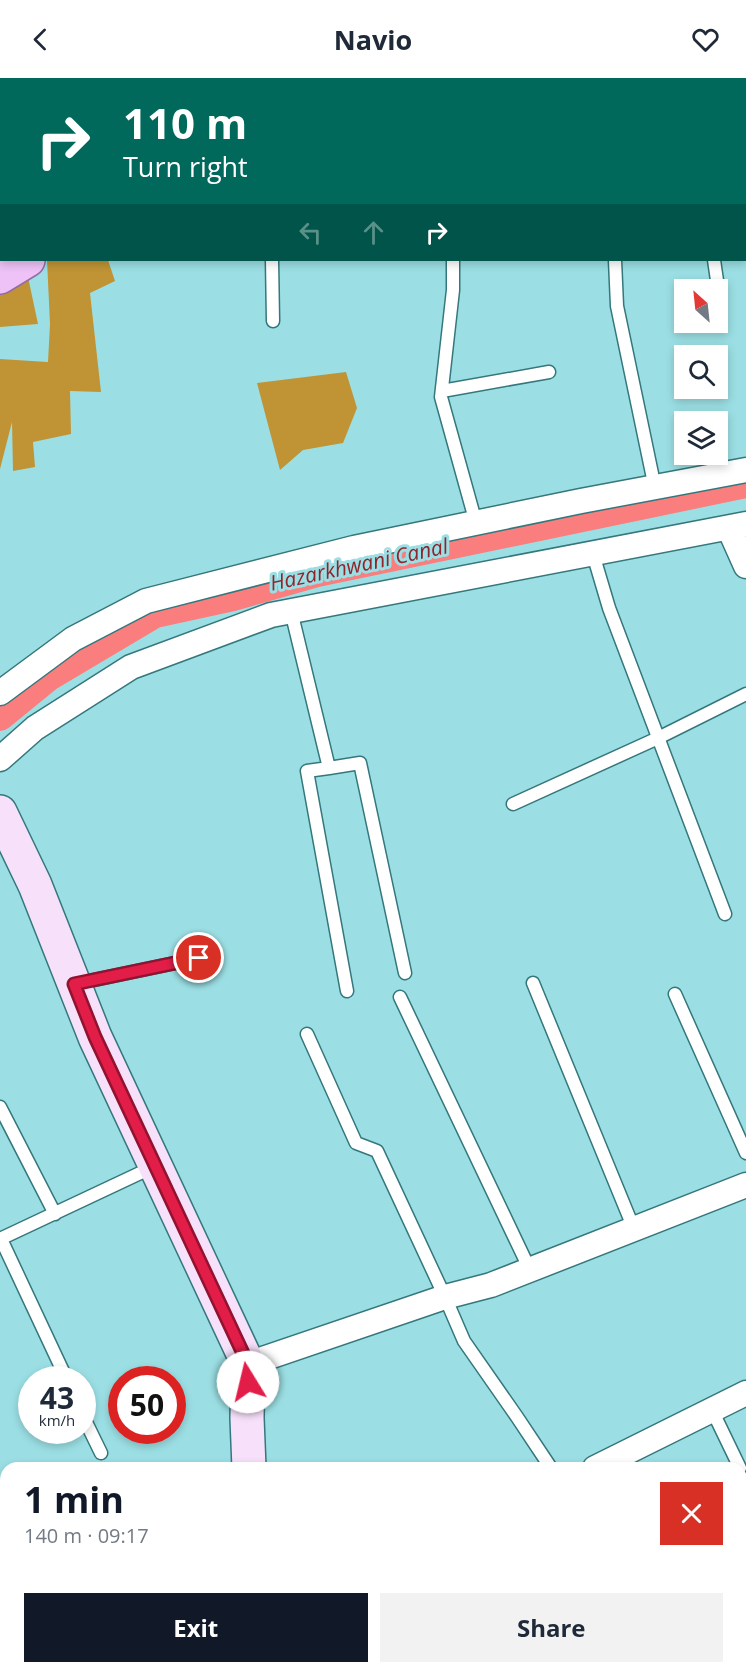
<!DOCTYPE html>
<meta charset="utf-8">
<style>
:root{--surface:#fff;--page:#f2f2f3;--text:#1f2937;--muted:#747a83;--accent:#111827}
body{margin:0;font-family:"Open Sans",sans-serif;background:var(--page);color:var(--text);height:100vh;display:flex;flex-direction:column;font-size:22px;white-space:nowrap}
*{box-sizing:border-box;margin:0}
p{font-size:20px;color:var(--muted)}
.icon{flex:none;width:33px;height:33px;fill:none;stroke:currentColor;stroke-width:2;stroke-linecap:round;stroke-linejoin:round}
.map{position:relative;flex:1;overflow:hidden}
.sheet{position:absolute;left:0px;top:1384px;width:747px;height:212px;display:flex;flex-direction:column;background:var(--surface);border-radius:18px 18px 0 0;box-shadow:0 3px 9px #0003}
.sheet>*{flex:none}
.hud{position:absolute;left:0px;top:0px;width:747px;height:183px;box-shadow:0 3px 9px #0003;background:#00695c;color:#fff;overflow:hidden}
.needle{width:39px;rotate:333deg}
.fabs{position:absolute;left:674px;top:201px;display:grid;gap:12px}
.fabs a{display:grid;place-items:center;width:54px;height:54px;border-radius:0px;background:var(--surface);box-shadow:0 3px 9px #0003;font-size:30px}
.speed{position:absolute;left:18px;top:1288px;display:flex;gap:12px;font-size:30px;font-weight:700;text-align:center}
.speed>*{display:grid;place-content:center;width:78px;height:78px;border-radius:50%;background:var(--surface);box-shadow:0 3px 9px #0003;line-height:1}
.speed small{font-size:15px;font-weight:400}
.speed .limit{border:9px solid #d22;background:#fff;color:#111}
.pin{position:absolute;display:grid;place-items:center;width:51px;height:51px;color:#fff;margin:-26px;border:3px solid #fff;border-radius:50%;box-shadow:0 2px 6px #0007}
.me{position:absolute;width:66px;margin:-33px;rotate:351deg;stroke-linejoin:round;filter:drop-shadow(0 0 4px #0008)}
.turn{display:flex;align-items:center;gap:21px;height:126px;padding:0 24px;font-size:27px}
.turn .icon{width:78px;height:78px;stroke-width:2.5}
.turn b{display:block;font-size:42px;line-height:51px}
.lanes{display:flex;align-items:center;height:57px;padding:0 24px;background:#0003;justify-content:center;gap:30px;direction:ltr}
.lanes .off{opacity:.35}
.round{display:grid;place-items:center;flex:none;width:63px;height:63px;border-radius:0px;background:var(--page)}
.headline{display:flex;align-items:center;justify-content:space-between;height:102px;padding:0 24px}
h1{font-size:36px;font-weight:700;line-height:45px;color:var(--accent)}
.button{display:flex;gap:12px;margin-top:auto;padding:12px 24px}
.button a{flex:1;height:69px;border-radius:0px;background:var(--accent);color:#fff;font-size:24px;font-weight:700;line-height:69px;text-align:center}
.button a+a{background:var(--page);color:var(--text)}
header{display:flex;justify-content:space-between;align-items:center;height:78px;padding:0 24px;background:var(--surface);font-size:27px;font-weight:700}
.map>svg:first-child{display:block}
</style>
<header><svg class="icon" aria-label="back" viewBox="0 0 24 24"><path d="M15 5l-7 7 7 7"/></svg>Navio<svg class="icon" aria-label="heart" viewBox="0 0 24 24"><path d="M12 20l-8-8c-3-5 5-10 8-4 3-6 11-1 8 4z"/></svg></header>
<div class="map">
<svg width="746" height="1595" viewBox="0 0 746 1595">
<rect width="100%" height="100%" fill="#9bdfe4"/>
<path fill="#c09335" d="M47,182H108L115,203L90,215L101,314L70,313L71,356L33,364L35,389L13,393L12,344L0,391V281L48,284L50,246Z
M28,199L38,246L0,249V213Z
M346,294L357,330L343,365L303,372L280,392L257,305Z"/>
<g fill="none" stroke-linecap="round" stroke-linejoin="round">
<path stroke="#f97e7d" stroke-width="28" d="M0,639L49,599L155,536L233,519L317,495L746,406"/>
<g stroke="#34777c" stroke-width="15">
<path id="lane" d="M41,0V2
M433,0L434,2
M272,182L273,243
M453,182V212L441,319L476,445
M615,182L617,228L655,410
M714,182L719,216
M442,313L549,294
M593,476L609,530L725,836
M291,533L329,690L360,685L405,895
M329,690L307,693L347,913
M513,726L658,660L746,616
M533,905L634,1151
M75,906L199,880
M675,916L746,1075
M400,919L530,1192
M307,956L356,1065L377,1073L445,1219L464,1263L517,1339L551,1390
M0,1029L55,1136
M0,1161L153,1089
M1,1161L67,1302
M712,1332L740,1390
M82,1336L101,1375
M662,1590L665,1595"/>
</g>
<g stroke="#34777c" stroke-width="27">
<path id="street" d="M704,0L708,2
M729,450L746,488
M0,615L73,561L146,523L354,470L581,423L746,392
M0,681L35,650L131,589L271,537L746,446
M248,1286L445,1219L491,1207L746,1107
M595,1390L746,1315"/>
</g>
<g stroke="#34777c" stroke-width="36">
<path id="secondary" d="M0,734L35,807L95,959L248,1286L247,1340L249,1390
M386,1590L391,1595"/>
</g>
<g stroke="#946ca5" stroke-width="36">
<path id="primary" d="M258,2L261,0
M337,2L340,0
M0,153L2,152
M0,199L28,182"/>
</g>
<use href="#lane" stroke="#fff" stroke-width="12"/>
<use href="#street" stroke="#fff" stroke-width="24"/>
<use href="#secondary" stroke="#f7e0fa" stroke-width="33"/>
<use href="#primary" stroke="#eec2f6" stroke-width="33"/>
</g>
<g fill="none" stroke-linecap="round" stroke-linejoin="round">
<g stroke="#92132f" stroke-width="15">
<path id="route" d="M199,880L74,906L95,959L248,1286V1304"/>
</g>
<use href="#route" stroke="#e11d48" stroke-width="10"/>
</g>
<g text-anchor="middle" stroke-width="6" stroke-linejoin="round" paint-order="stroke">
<g font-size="21" font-style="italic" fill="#91232b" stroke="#9bdfe4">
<text transform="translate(359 487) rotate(-12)" y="7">Hazarkhwani Canal</text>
</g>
</g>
</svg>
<div class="fabs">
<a><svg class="needle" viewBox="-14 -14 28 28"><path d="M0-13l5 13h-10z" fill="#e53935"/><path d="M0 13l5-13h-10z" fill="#747a83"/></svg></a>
<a><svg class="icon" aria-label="search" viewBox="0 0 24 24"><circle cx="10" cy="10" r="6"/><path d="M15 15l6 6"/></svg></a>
<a><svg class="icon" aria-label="layers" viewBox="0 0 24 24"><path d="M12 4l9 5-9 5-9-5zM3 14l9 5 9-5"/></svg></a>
</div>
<div class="speed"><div>43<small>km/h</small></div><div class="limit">50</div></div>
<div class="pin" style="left:199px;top:880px;background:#d93025"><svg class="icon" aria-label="arrive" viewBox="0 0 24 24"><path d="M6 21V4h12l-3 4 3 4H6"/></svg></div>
<svg class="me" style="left:248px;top:1304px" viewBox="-20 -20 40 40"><circle r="19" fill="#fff"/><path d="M0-13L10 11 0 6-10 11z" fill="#e11d48"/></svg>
<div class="hud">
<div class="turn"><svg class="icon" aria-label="right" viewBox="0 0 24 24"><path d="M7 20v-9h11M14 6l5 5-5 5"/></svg><div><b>110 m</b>Turn right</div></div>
<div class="lanes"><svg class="icon off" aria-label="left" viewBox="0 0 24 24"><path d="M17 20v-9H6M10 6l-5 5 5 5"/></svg><svg class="icon off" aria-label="ahead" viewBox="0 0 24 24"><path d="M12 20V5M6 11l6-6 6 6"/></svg><svg class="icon" aria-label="right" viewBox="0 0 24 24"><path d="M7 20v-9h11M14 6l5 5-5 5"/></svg></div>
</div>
<section class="sheet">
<div class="headline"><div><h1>1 min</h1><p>140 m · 09:17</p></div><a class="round" style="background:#d93025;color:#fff"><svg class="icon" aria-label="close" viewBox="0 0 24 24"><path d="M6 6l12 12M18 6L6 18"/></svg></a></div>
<div class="button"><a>Exit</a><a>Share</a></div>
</section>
</div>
